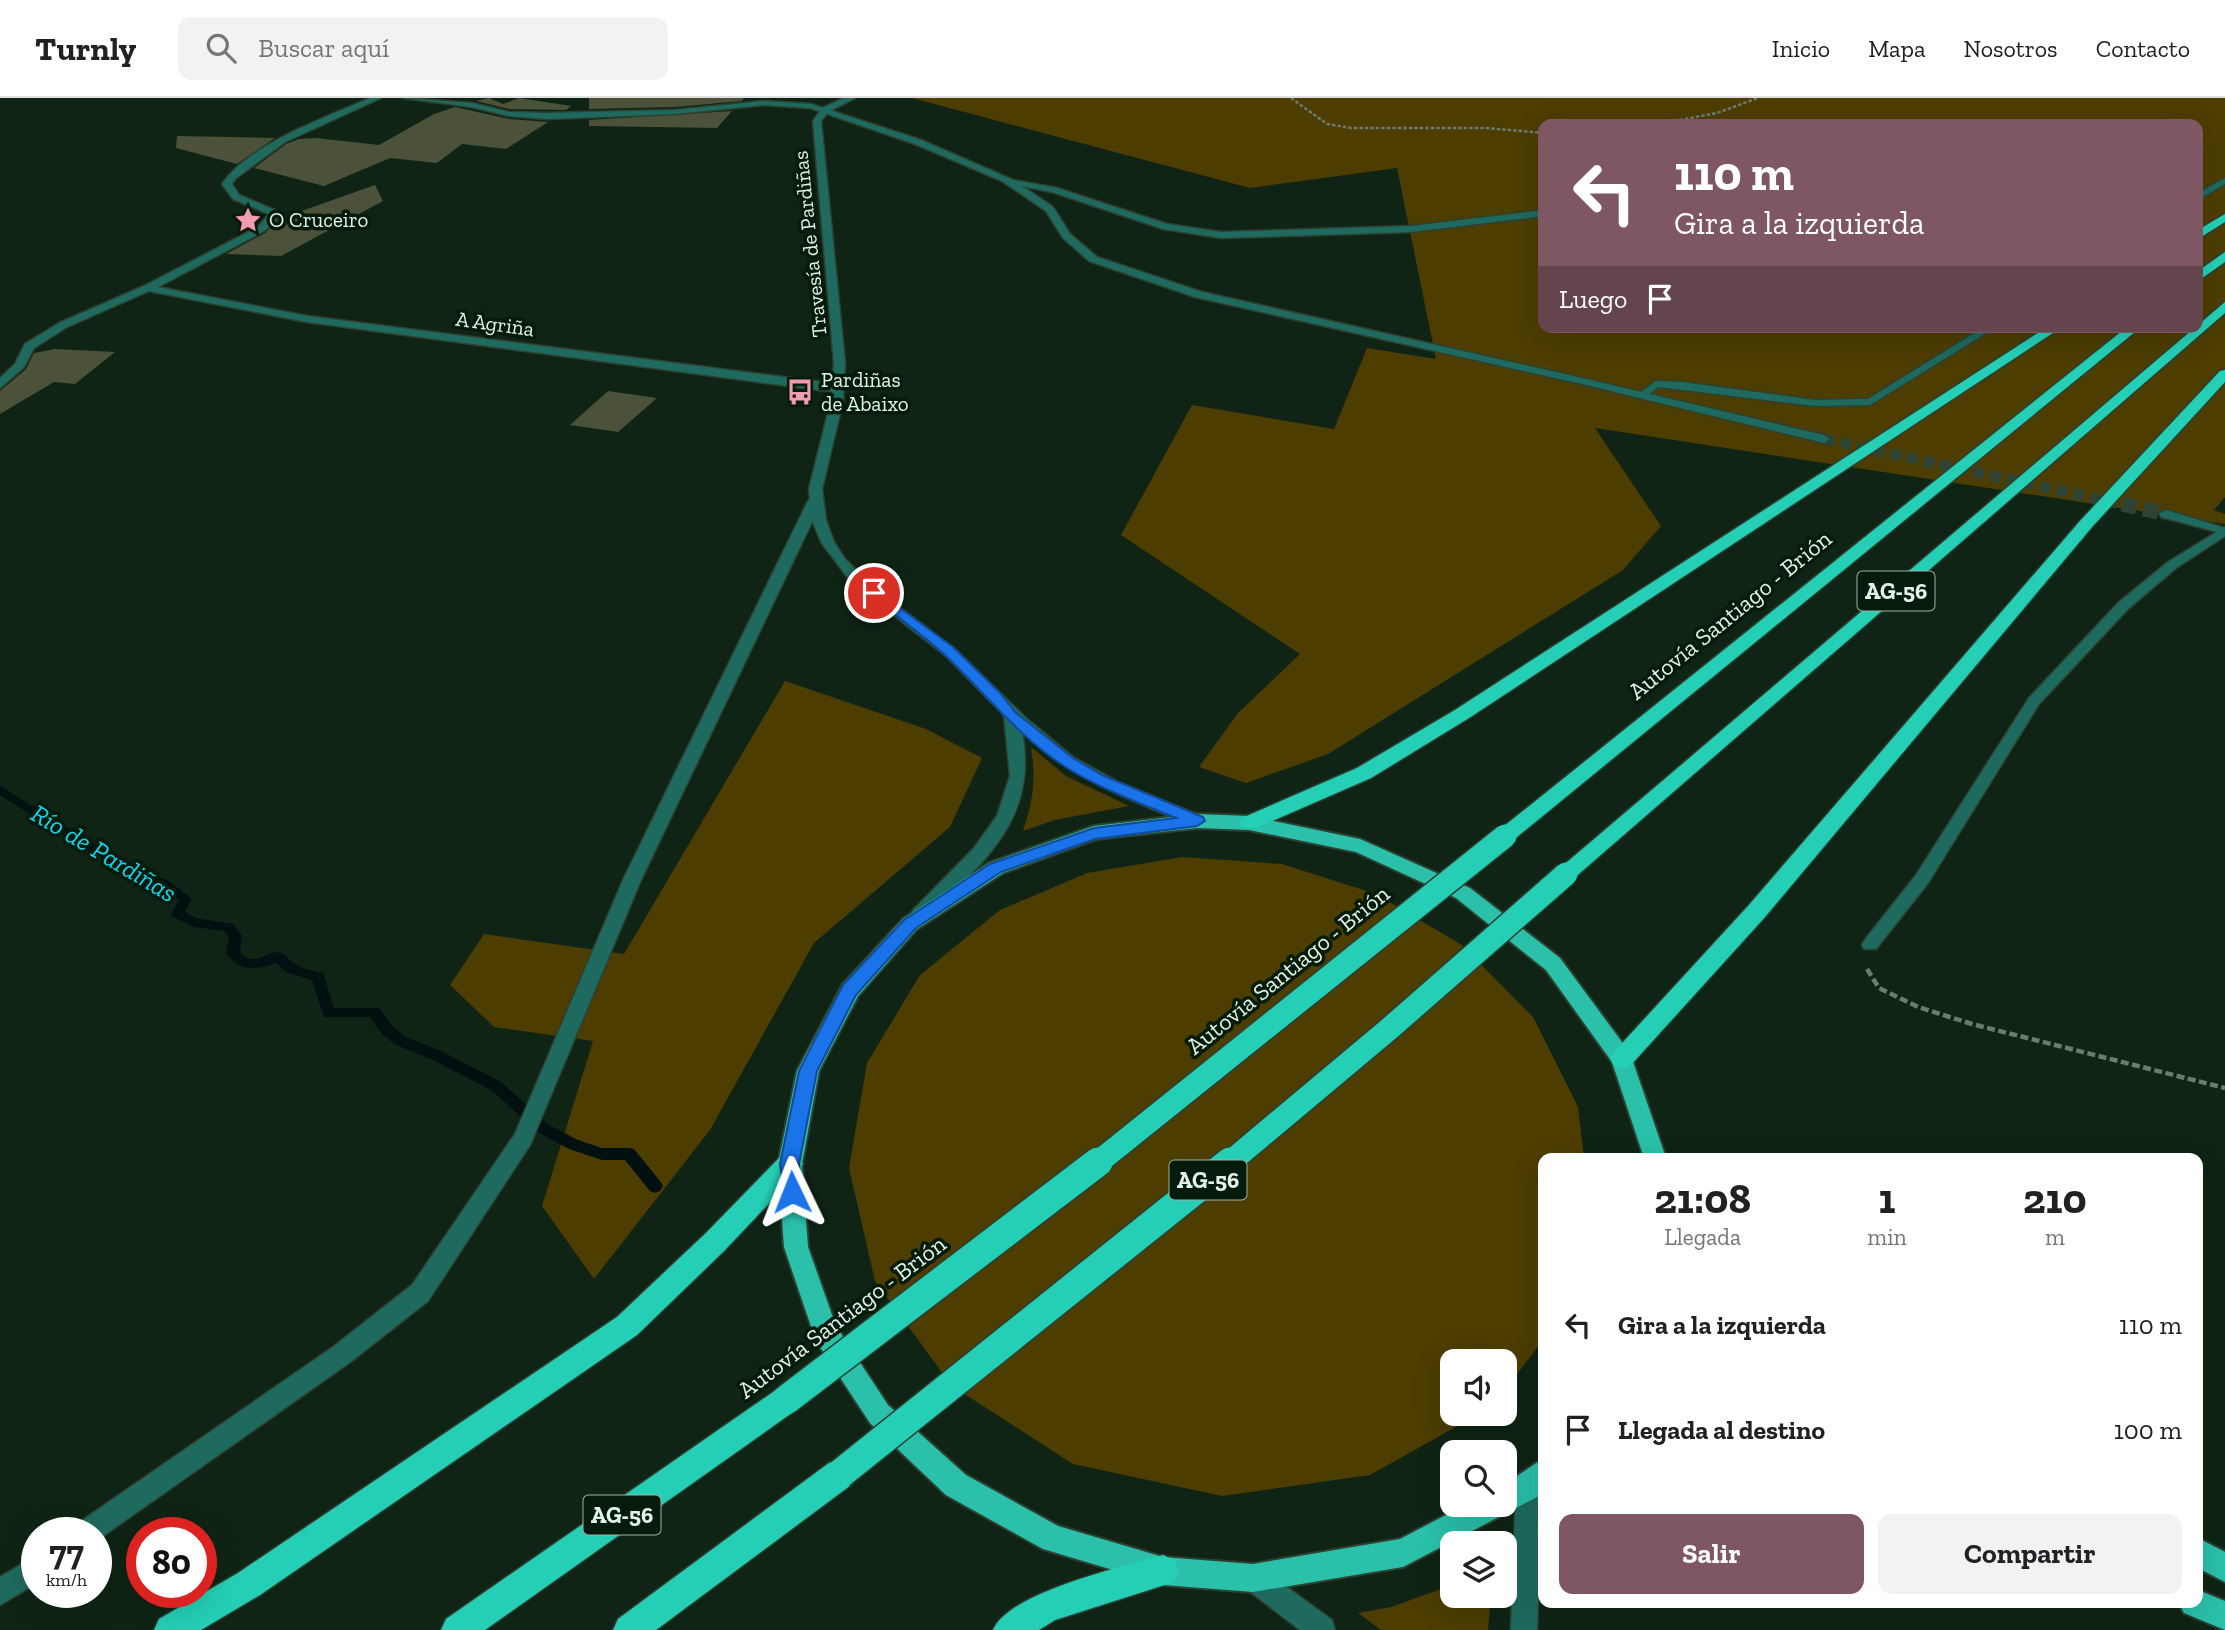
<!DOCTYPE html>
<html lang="es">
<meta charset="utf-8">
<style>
:root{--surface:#fff;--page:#f2f2f2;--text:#202124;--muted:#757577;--line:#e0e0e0;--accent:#7e5762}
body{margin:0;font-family:"Zilla Slab",serif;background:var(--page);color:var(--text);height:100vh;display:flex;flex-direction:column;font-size:26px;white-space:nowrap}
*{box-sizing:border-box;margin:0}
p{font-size:23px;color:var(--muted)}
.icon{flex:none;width:38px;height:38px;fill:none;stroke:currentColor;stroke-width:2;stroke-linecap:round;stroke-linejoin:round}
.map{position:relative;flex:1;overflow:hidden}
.sheet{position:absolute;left:1538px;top:1055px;width:665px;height:455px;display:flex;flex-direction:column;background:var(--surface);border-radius:14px;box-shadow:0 7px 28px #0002}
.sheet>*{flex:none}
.hud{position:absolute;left:1538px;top:21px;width:665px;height:214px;border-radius:14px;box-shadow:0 7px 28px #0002;background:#7e5762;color:#fff;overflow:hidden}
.controls{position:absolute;left:1440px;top:1251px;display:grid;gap:14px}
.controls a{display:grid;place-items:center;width:77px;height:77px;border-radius:14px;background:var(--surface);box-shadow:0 7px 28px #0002;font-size:35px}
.speed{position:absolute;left:21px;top:1419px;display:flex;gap:14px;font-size:35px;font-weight:700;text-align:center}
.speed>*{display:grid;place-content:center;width:91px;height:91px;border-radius:50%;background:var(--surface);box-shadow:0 7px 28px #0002;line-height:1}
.speed small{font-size:18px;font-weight:400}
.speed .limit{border:10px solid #d22;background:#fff;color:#111}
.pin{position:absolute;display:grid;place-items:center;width:60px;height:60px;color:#fff;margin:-30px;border:4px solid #fff;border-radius:50%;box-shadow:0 2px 7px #0007}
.me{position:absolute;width:77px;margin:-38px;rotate:358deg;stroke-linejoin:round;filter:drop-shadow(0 0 5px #0008)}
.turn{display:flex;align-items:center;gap:24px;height:147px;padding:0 21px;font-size:32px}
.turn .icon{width:91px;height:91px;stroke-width:2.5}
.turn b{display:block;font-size:49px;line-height:60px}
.then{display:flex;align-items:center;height:66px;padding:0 21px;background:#0003;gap:14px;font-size:26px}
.eta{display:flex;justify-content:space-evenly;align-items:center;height:119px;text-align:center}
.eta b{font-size:42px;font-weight:700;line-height:49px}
.cta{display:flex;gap:14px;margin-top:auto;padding:14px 21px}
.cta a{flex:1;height:80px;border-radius:14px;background:var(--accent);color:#fff;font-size:28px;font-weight:700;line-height:80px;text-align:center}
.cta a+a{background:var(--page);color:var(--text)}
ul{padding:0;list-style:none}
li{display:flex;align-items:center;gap:21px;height:105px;padding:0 21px}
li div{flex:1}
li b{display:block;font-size:26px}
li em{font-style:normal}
header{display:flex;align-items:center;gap:42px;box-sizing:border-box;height:98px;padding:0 35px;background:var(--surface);border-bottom:2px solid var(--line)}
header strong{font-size:33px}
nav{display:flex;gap:38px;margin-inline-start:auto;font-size:24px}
.search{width:490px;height:63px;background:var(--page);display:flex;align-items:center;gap:18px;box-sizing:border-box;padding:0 24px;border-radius:14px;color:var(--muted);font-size:26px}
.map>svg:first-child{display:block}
</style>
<header>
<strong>Turnly</strong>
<div class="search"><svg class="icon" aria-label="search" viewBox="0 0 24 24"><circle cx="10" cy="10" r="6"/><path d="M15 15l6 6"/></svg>Buscar aquí</div>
<nav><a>Inicio</a><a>Mapa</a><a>Nosotros</a><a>Contacto</a></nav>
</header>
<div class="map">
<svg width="2225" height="1532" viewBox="0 0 2225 1532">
<rect width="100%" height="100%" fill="#0f2414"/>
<path fill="#4d3d00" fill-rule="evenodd" d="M912,0H2225V399L2214,412L2225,416V426L1595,330L1661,428L1623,472L1328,656L1246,685L1199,669L1238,615L1300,556L1121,437L1192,307L1334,331L1367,250L1436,261L1397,70L1250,90ZM1544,26H2198V229H1544Z
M785,583L926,631L982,660L950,729L814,845L710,1032L594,1181L542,1108L593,943L494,929L450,887L484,836L624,856Z
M1031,649L1066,678L1129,708L1055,722L1023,733C1033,703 1036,680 1031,649Z
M1183,759L1282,766L1376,796L1462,847L1533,919L1578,1009L1584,1060H1544L1543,1242L1505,1292V1264H1452V1316H1479L1370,1377L1222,1398L1073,1366L952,1288L875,1183L849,1070L867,965L920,877L1000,812L1087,775Z
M1452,1487V1498H1491L1488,1532H1381L1358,1515L1391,1509Z"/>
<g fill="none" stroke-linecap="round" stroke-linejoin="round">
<path fill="#031012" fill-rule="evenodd" d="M0,688L120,762L169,783L192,801L185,814L196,820L233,826L242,838L240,854C255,869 261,856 277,854C285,854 289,863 295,866C303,871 314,873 323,875L334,910H379L393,929L406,939L441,953L501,984L549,1027L578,1042L602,1050H629L634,1051L660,1083L663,1088L660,1093L655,1095L650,1093L625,1062H602L569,1051L539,1035L491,992L431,961L396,947L383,937L370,919H324L312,882L286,874L276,865C257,872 239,874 226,855L229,839L224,833L194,829L173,819L171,816L179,802L161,789L112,768L0,697Z"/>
</g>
<path fill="#4b5239" d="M489,0L503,6L519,0L571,8L566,12L509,11L476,3Z
M589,0H744L742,3L675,9L589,11Z
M455,9L509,21L548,24L506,51L462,46L437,65L390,60L324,88L254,70L286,46L299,41L316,40L379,47L434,16Z
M732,13L717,30L589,28V22Z
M177,38L275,40L237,66L176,50Z
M375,87L383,103L281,158L226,156L265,135L279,121Z
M55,251L115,254L75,286L54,284L0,316V293L26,271L34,255Z
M608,293L657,300L618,334L570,327Z"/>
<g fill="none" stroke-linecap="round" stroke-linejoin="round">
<path stroke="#2f4334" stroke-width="11" stroke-dasharray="11 6" stroke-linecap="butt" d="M1824,341L2130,408"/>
<path stroke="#2f4334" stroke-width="15" stroke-dasharray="15 7" stroke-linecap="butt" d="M2122,406L2166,416"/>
<g stroke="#2d4131" stroke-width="3">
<path id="service" d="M2225,80V86L2198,102V95Z
M1984,229H1996L1870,307L1815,308L1658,289L1646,299L1637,297L1656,283L1682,284L1815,302L1868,301Z
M2225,429V438L2176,470L2128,511L2039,606L1928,785L1876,851H1864L1862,847L1864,843L1916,777L2029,600L2118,505L2168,464Z"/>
</g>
<g stroke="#2d4131" stroke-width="3">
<path id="minor" d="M370,0H381L285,44L235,81L232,86L239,97L277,113L276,123L264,133L158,189L307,218L839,286L845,290L839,294L819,292L307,224L149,193L67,229L34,250L24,269L0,290V280L15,266L25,246L59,225L144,188L258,129L269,116L233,101L222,86C251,45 325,20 370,0Z
M403,0L472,5L509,14L547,15L675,12L765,3L811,6L921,42L1013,82L1057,90L1167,126L1221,134L1411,128L1544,112V118L1411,134L1221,140L1163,131L1052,94L1022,88L1053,109L1070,136L1097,159L1202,194L1582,280L1824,337L1830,341L1824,345L1582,286L1195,199L1089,163L1063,140L1046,113L1002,83L915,46L810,10L765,7L675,16L547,21L509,18L472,9Z
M815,399L822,403L641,782L530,1047L428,1203L349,1265L96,1443V1435H73L77,1426L333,1249L412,1187L515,1036L623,782L808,403Z
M2166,412L2225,430V436L2161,419L2159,416Z
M37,1457V1485L0,1507V1479Z"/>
</g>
<g stroke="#2d4131" stroke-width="3">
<path id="tertiary" d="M844,0H855L828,14L821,23L845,265L843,303L822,391L826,422L834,444L845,461L879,494L956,552L1027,621L1073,659L1120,685L1203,719L1205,723L1197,729L1191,727C1130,702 1071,680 1022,634C1039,723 981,765 925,822H913L910,817L913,812L974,750L997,718L1010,678L1004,617L946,558L851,484L821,444L812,422L809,391L831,303L834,265L813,23L822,10Z
M1529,1375L1538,1379L1542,1388L1537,1532H1511L1516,1388L1520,1379Z
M1253,1467L1262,1471L1332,1522L1335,1532H1300L1244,1489L1240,1480L1244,1471Z"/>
</g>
<g stroke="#2d4131" stroke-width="4">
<path id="trunk" d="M1197,716L1249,718L1360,741L1470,790L1560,860L1630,955L1666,1060H1644L1612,964L1546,872L1456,800L1356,754L1249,732L1197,730L1096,741L1003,775L917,831L858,898L819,973L802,1066L808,1149L836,1228L888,1307L966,1377L1058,1428L1163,1459L1253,1466L1400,1441L1465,1407H1505V1386L1544,1360V1393L1539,1398L1403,1469L1253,1494L1163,1487L1043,1451L946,1397L870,1325L816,1243L784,1149L778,1066L797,973L843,886L903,821L989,765L1094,728Z
M2198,1440L2225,1454V1484L2198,1470Z
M2198,1492L2225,1503V1532L2184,1515L2179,1505H2198Z"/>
</g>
<g stroke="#2d4131" stroke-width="3">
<path id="motorway" d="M2225,116V124L2198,141V132Z
M2225,154V164L2198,183V173Z
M2225,204V215L1573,781L1566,784L1559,781L1555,776L1559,771Z
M2047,229H2062L1469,620L1371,680L1256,730H1242L1239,725L1242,720L1357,670L1455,612Z
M2127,229H2141L1512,743L1505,745L1498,743L1495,738L1498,733Z
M2225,272V284L2092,429L1765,819L1630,968L1622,971L1614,968L1610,961L1614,954L1749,807L2080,423L2220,273Z
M790,1055L799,1058L803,1066L799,1074L724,1153L637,1237L260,1497L201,1532H154L159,1521L238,1475L617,1219L706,1135L781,1058Z
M786,1288L796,1292L800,1302L796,1312L485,1532H441L446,1521L776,1292Z
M840,1361L851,1365L855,1376L851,1387L656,1532H613L618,1521L829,1365Z
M1163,1457L1174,1462L1179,1473L1174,1484L1055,1522L1039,1532H993C1009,1494 1123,1469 1163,1457Z"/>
</g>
<path stroke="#6b7c6f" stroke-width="2.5" stroke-dasharray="3.5 2" stroke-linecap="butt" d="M1291,0L1327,26L1351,30H1486L1544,35
M1658,26L1717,15L1758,0"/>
<path stroke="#6b7c6f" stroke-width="4.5" stroke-dasharray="8 3.5" stroke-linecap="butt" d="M1867,871L1879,890L1918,909L1972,926L2225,990"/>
<use href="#service" fill="#1f6a5e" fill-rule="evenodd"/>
<use href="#minor" fill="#1f6a5e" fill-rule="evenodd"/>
<use href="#tertiary" fill="#1f6a5e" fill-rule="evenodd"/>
<use href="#trunk" fill="#2ac0aa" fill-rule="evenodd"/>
<use href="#motorway" fill="#25cfb6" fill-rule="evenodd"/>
<g stroke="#2d4131" stroke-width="26" stroke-linecap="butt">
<path id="motorway-bridge-far1" d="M1096,1066L1505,738
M1228,1066L1389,931L1566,776"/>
</g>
<g stroke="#2d4131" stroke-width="32" stroke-linecap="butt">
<path id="motorway-bridge" d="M786,1302L1098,1064
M840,1376L1230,1064"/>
</g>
<use href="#motorway-bridge-far1" stroke="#25cfb6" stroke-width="23"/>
<use href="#motorway-bridge" stroke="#25cfb6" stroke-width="29"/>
</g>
<path fill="#1a73e8" stroke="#114b97" stroke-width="2" d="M874,491L953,549L1000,595L1016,615L1073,660L1102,677L1203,719L1205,723L1197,728L1095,741L1001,774L916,830L856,897L817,973L799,1066L801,1094L799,1100L792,1103L785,1100L780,1066L799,973L843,887L904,822L990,766L1094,730L1176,720C1138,704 1098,690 1064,668C1018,638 985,595 946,558C922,536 895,517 869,497L867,495Z"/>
<defs>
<g id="sight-bare" transform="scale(2.1)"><path d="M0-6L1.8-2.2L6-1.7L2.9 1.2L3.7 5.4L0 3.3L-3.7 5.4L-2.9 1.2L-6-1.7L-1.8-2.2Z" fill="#f29aae" stroke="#051b0b" stroke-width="2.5" paint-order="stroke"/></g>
<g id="bus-bare" transform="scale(2.1)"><path d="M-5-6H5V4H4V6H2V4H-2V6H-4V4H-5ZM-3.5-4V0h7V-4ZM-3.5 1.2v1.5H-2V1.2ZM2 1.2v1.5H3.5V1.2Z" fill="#f29aae" stroke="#051b0b" stroke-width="2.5" paint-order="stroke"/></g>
</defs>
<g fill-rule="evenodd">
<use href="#sight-bare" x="248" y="122"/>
<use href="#bus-bare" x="800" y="294"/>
</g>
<g text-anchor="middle" stroke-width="7" stroke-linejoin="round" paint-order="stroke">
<g font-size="21" fill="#e4f1e6" stroke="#051b0b" text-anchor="start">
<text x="269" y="129">O Cruceiro</text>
<text x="821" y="289">Pardiñas<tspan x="821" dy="24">de Abaixo</tspan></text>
</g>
<g font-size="21" fill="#e4f1e6" stroke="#051b0b">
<text transform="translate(810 146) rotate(-96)" y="7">Travesía de Pardiñas</text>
<text transform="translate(495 226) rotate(8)" y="7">A Agriña</text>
</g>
<g fill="#051b0b" stroke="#a1b1a4" stroke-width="2">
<rect x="1857.5" y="473.5" width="77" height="39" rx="5"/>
<rect x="1169.5" y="1062.5" width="77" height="39" rx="5"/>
<rect x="583.5" y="1397.5" width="77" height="39" rx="5"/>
</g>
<g font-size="23" font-weight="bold" fill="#e4f1e6">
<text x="1896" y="501">AG-56</text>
<text x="1208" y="1090">AG-56</text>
<text x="622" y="1425">AG-56</text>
</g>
<g font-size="24" fill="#e4f1e6" stroke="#051b0b">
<text transform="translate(1730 517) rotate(-39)" y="8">Autovía Santiago - Brión</text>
<text transform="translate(1288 872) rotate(-39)" y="8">Autovía Santiago - Brión</text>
<text transform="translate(842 1219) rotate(-37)" y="8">Autovía Santiago - Brión</text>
</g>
<g font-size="26" font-style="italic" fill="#14d7ef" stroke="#051b0b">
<text transform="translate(104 755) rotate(31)" y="9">Río de Pardiñas</text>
</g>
</g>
</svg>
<div class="controls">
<a><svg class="icon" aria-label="sound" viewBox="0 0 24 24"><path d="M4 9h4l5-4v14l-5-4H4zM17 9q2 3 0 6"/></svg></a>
<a><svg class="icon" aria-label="search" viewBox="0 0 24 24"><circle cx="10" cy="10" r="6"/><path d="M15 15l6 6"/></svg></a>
<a><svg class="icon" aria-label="layers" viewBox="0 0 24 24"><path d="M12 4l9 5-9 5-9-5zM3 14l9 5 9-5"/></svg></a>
</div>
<div class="speed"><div>77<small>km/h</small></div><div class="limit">80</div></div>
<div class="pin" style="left:874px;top:495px;background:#d93025"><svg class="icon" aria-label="arrive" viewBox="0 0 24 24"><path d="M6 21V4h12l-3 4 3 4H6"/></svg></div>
<svg class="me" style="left:792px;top:1094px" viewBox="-20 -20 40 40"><path d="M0-17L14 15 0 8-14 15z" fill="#1a73e8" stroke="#fff" stroke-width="4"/></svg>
<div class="hud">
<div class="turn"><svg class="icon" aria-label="left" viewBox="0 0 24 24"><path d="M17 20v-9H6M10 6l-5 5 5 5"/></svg><div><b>110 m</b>Gira a la izquierda</div></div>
<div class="then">Luego<svg class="icon" aria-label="arrive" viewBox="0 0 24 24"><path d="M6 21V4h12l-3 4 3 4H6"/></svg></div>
</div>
<section class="sheet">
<div class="eta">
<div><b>21:08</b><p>Llegada</p></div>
<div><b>1</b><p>min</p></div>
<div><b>210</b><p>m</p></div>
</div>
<ul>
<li><svg class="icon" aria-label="left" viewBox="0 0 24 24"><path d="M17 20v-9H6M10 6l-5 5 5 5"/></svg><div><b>Gira a la izquierda</b></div><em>110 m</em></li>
<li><svg class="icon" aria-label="arrive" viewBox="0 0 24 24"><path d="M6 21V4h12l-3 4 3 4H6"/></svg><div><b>Llegada al destino</b></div><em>100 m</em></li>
</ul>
<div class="cta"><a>Salir</a><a>Compartir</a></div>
</section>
</div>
